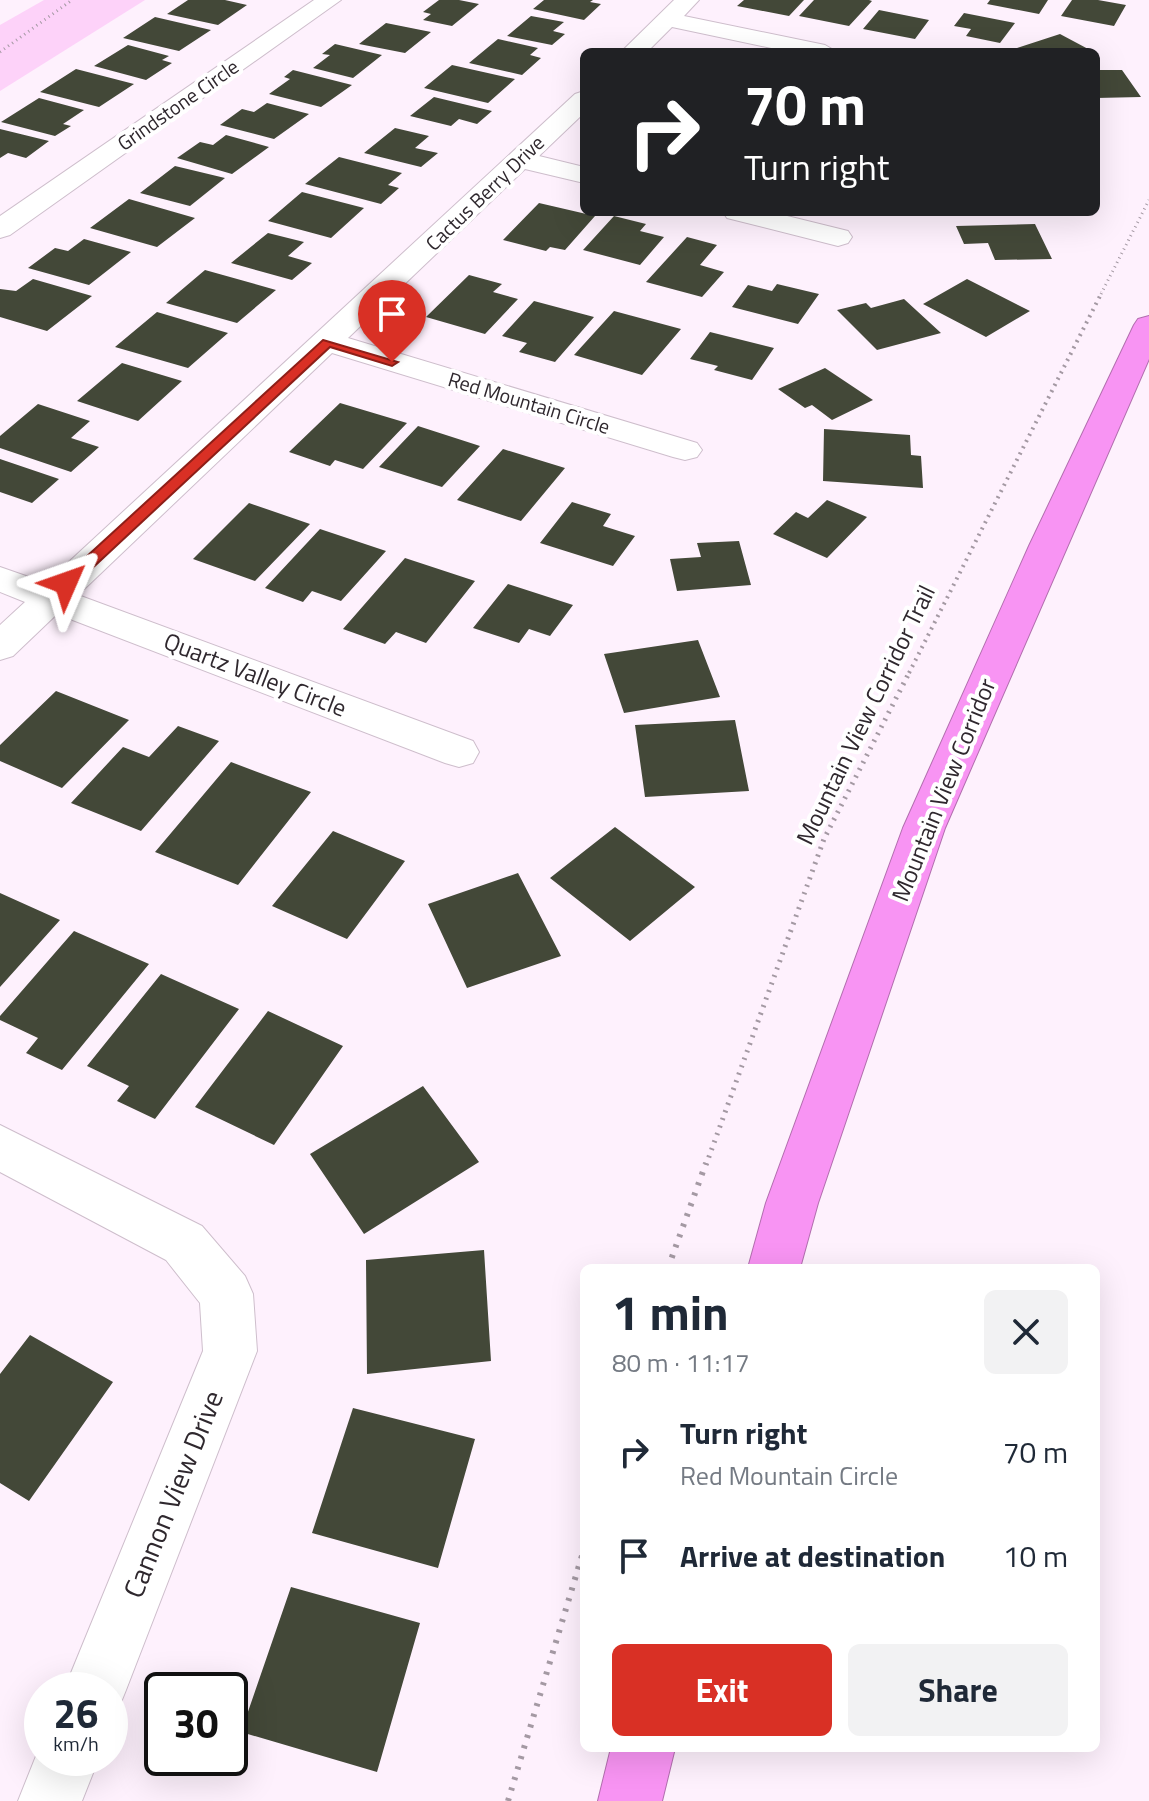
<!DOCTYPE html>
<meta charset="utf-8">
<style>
:root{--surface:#fff;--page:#f2f2f3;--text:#1f2937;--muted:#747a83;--accent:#d93025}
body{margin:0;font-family:"Titillium Web",sans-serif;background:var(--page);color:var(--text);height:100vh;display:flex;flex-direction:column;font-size:30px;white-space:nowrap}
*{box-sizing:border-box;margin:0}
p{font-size:26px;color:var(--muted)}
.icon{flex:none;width:44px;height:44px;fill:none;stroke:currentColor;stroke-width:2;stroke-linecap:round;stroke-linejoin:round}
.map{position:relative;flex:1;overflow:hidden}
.sheet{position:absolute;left:580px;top:1264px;width:520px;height:488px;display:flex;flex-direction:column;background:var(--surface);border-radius:12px;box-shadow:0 8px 32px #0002}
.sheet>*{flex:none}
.guide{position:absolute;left:580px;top:48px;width:520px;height:168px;border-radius:12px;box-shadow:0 8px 32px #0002;background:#202124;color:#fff;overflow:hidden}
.speed{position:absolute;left:24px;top:1672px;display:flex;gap:16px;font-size:40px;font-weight:700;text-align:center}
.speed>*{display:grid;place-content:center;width:104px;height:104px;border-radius:50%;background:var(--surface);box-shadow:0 8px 32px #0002;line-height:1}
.speed small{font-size:20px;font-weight:400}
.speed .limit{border:4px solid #111;border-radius:12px;background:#fff;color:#111}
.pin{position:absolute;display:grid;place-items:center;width:68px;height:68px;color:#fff;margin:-82px -34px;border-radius:50% 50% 50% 0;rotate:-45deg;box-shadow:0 0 8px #0007}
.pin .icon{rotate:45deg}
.me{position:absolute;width:88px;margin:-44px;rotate:47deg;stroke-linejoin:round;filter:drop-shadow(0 0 6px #0008)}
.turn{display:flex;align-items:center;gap:28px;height:168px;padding:0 32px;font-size:36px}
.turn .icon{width:104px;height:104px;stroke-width:2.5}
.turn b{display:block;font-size:56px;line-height:68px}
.round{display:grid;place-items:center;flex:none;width:84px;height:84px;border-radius:12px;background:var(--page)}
.headline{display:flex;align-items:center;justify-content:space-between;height:136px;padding:0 32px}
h1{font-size:48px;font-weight:700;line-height:60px}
.cta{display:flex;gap:16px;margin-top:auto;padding:16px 32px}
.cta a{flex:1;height:92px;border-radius:12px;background:var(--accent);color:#fff;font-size:32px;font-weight:700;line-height:92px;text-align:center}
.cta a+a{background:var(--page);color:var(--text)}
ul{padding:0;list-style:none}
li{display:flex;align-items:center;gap:24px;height:104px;padding:0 32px}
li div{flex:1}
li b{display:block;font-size:30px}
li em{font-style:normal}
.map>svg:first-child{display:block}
</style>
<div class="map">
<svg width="1149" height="1801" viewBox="0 0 1149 1801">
<rect width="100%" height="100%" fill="#fef1fd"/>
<path fill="#fdd2f9" d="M44,0H145L0,91V25Z"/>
<path fill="#434838" d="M188,0H225L247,5L218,25L167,14Z
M439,0H459L479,4L452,26L423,20L431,14L423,12Z
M544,0H593L590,2L601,4L584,20L533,9Z
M744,0H804L789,16L737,6Z
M814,0H869L872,1L849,26L799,16Z
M990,0H1048L1039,14L987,4Z
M1072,0H1098L1126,5L1114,26L1061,16Z
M879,10L929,20L915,39L863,29Z
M964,13L1015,23L1000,43L966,36L971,29L954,26Z
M531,16L564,22L553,31L565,34L552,45L507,36Z
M155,17L211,30L179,51L123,38Z
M386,23L431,32L405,53L359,44Z
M1060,34L1090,50L1024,52L1017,48Z
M498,39L538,48L530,55L541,58L522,75L469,63Z
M335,44L382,55L353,78L313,68L330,55L322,54Z
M128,45L169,56L162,60L172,63L146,80L94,66Z
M452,65L515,79L488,103L424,88Z
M76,69L134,84L99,107L40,92Z
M293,70L352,85L321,107L269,94L290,79L284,77Z
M1096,70H1122L1141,97L1096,98Z
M434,97L492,111L477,124L459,119L451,126L410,116Z
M39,98L84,110L63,124L71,126L55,136L1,122Z
M267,103L309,114L274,139L220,125L242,109L254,112Z
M395,128L429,136L415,148L438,153L421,167L364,153Z
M0,129L49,141L26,158L8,153L0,158Z
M226,135L269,147L232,174L177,158L200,142L213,145Z
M339,157L402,173L388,185L399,188L381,204L305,184Z
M175,166L225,178L190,206L140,193Z
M302,192L364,208L331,238L268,221Z
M129,199L195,218L157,247L90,228Z
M539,203L595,216L565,250L550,247L546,251L503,240Z
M614,216L646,224L640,231L664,237L640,265L583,250Z
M1035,224L1052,259L995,260L988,243L964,244L956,226Z
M268,233L304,242L288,256L312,263L292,280L231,263Z
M687,237L717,245L700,265L724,272L702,297L646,282Z
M84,239L131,252L89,285L28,268L55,248L68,251Z
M205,270L276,290L237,323L166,303Z
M469,275L502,284L493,292L518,299L485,334L426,317Z
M33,279L92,296L47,331L0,317V289L16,291Z
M967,279L1030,311L986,337L923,304Z
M777,284L819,294L798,324L732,307L748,285L772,291Z
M904,299L941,333L877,350L837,310L866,303L871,308Z
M534,301L594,317L555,362L519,352L527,343L502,336Z
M614,311L681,329L642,375L574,355Z
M157,312L228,333L188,368L115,347Z
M710,332L774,348L752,380L714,370L718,366L690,359Z
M122,363L182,381L138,421L77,401Z
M825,368L873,400L832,420L812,405L805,408L778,389Z
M340,403L407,423L363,469L335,460L330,466L289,452Z
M38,404L90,421L71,438L99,447L71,472L0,448V436Z
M418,426L480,446L442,487L379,467Z
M824,429L910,435L911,455L921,456L923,488L823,481Z
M503,449L565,468L521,521L457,500Z
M0,459L59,479L32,503L0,492Z
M827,500L867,517L827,558L773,534L796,512L808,518Z
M572,502L611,514L603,526L635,536L613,566L540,543Z
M249,503L310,524L255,581L193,559Z
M320,529L386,551L341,601L312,591L303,602L265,588Z
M739,541L751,585L677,591L670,559L701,557L697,543Z
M405,558L475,581L426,643L396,632L385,644L343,629Z
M508,584L573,605L550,636L529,629L519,643L473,628Z
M698,640L720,697L624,713L604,654Z
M56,691L129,720L62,788L0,761V745Z
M735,720L749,791L645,797L635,725Z
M178,726L219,741L141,831L71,803L123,747L149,757Z
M231,762L311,792L238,885L155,852Z
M615,827L695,887L630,941L550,878Z
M333,831L405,861L347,939L272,906Z
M518,873L561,956L467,988L428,904Z
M0,893L60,920L0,987Z
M74,931L149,964L62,1070L26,1053L38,1038L0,1020V1016Z
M161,974L239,1009L155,1119L117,1101L129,1086L87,1066Z
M268,1011L343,1046L274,1145L195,1107Z
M423,1086L479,1162L364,1234L310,1154Z
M484,1250L491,1361L367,1374L366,1260Z
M30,1335L113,1382L29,1501L0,1483V1374Z
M353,1408L475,1439L438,1568L312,1533Z
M291,1587L420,1623L377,1772L241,1732Z"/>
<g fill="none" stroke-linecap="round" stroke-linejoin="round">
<g stroke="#cebecc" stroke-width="2">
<path id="minor" d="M314,0H341L10,235L0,238V216Z
M674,0H699L684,16L825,45L837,52H790L672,27L647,52H621Z
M584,91V113L539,156L584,167V183L525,169L348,338L697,443L702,450L697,457L685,460L673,457L332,353L78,595L473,741L479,752L473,763L459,767L445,763L57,614L13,656L0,660V625L25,602L0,592V567L46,583L575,94Z
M723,212H771L848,231L852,237L848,243L838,246L727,218Z
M0,1125L202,1226L245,1276L253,1294L257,1351L126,1690L117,1712L110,1715V1690H64L203,1351L200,1303L166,1260L0,1172Z
M42,1741V1758H99L82,1801H18Z"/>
</g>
<g stroke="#b26eae" stroke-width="2">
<path id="highway" d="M1149,316V359L945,828L818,1203L800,1268H748L766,1203L903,828L1029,546L1134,325L1138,319Z
M611,1748H675L662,1801H598Z"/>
</g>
<path stroke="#a499a3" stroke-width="3" stroke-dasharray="1 4" stroke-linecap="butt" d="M0,52L72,0
M1101,294L1149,200"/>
<path stroke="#a499a3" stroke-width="4" stroke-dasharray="2 5" stroke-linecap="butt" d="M909,673L1102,292"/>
<path stroke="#a499a3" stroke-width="5" stroke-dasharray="2 6" stroke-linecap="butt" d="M706,1165L824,839L910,671"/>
<path stroke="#a499a3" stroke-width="6" stroke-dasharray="3 8" stroke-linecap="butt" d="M668,1268L706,1163
M508,1801L584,1549"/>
<use href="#minor" fill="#fff" fill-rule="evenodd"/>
<use href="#highway" fill="#f894f3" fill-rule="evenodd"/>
</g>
<path fill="#d93025" stroke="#8d1f18" stroke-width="2" d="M323,340L398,362L392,366L330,347L72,587H61V580Z"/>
<g text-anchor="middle" stroke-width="8" stroke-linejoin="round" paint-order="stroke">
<g font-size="20" fill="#2f282e" stroke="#fff">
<text transform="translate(178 105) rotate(-35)" y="7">Grindstone Circle</text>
<text transform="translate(485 193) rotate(-44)" y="7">Cactus Berry Drive</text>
<text transform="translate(529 403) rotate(17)" y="7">Red Mountain Circle</text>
</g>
<g font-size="24" fill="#2f282e" stroke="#fff">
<text transform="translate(255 675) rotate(21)" y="8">Quartz Valley Circle</text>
<text transform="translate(866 715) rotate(-64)" y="8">Mountain View Corridor Trail</text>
<text transform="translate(944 790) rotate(-68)" y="8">Mountain View Corridor</text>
</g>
<g font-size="28" fill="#2f282e" stroke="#fff">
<text transform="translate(173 1494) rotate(-68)" y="10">Cannon View Drive</text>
</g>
</g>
</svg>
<div class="speed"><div>26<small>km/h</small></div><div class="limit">30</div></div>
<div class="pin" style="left:392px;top:362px;background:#d93025"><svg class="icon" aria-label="arrive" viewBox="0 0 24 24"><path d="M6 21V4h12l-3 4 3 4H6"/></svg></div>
<svg class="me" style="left:66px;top:583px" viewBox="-20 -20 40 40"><path d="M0-17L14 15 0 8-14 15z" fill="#d93025" stroke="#fff" stroke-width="4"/></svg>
<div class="guide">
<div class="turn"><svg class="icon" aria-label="right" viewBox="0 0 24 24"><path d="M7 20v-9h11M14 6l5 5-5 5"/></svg><div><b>70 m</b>Turn right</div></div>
</div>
<section class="sheet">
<div class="headline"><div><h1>1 min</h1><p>80 m · 11:17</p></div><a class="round"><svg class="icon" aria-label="close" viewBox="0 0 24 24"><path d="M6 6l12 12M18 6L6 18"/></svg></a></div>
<ul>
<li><svg class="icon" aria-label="right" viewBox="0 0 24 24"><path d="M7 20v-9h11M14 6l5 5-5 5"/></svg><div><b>Turn right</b><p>Red Mountain Circle</p></div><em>70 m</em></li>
<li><svg class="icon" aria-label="arrive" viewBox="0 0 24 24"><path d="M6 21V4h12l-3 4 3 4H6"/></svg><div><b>Arrive at destination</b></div><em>10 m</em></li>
</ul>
<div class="cta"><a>Exit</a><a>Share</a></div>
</section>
</div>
